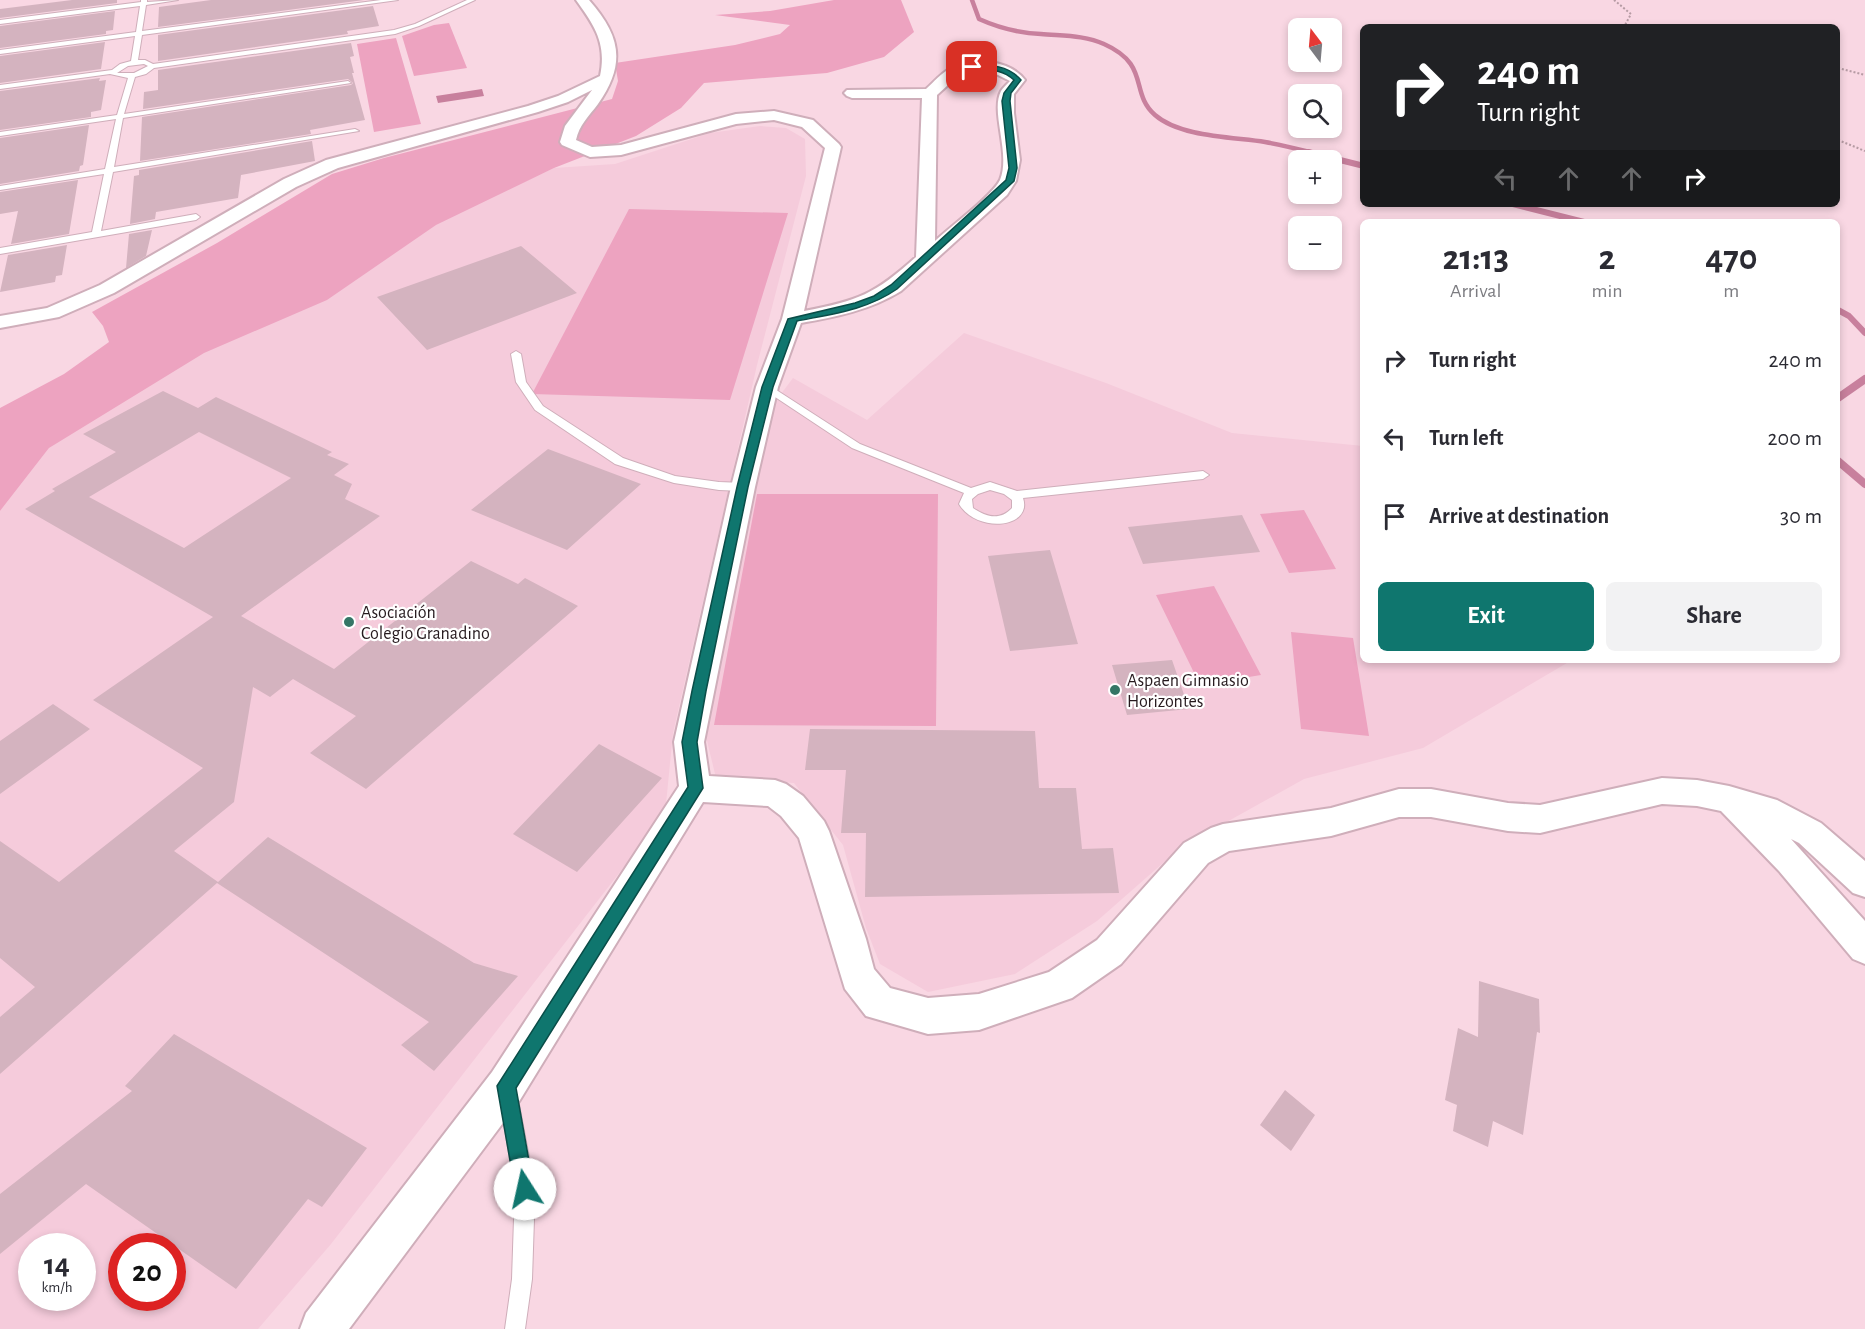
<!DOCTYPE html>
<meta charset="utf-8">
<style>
:root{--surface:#fff;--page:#f2f2f3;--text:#2b2b33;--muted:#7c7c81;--accent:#0f766e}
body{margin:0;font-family:"Alegreya Sans",sans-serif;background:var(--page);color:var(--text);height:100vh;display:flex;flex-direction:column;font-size:22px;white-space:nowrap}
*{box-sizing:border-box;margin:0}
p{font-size:20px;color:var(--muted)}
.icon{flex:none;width:33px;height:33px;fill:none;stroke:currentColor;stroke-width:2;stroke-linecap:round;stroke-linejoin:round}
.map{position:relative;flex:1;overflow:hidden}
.sheet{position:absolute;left:1360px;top:219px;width:480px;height:444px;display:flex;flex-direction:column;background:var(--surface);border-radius:9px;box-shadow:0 3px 9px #0003}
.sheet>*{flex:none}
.top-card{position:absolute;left:1360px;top:24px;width:480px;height:183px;border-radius:9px;box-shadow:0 3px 9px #0003;background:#202124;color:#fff;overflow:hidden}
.needle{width:39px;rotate:344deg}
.buttons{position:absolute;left:1288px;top:18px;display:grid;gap:12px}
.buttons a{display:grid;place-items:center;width:54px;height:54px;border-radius:9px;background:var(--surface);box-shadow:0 3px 9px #0003;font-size:30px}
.speed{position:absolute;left:18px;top:1233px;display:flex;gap:12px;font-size:30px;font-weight:700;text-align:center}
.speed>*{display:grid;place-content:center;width:78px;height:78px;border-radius:50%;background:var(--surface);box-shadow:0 3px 9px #0003;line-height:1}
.speed small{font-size:15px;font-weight:400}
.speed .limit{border:9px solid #d22;background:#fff;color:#111}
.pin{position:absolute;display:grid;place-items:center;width:51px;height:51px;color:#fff;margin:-26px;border-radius:12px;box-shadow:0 3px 9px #0006}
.me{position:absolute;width:66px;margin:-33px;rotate:350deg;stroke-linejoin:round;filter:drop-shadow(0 0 4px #0008)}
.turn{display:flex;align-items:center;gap:21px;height:126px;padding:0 18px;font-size:27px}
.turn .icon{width:78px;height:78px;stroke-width:2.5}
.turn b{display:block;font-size:42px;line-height:51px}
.lanes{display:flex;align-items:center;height:57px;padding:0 18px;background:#0003;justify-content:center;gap:30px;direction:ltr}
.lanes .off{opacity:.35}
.eta{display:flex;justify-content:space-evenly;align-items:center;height:102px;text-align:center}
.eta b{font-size:36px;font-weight:700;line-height:42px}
.cta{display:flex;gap:12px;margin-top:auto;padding:12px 18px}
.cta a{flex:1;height:69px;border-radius:9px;background:var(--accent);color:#fff;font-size:24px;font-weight:700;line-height:69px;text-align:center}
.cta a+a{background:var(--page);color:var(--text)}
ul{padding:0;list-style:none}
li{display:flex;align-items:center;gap:18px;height:78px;padding:0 18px}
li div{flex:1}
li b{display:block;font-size:22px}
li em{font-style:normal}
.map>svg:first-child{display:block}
</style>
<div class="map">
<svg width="1865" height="1329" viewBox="0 0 1865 1329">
<rect width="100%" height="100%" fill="#f9d7e3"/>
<path fill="#f5cbdb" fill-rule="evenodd" d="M760,126L786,128L805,139L806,176L757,365L673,733L665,814L331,1244L258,1329H0V511L49,448L143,373L372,253L554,168L615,164L710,133ZM32,1246H82V1298H32ZM122,1246H172V1298H122Z
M964,333L1106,383L1232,433L1363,446L1364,660H1572L1423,748L1304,779L1180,848L1097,921L1015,974L928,992L880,964L866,928L843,845L794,783L716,778L702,720L769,410L793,378L867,420Z"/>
<path fill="#eda3c0" d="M834,0H901L914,32L884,57L827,73L704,83L681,108L636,136L554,168L436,225L327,300L204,353L49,448L0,511V408L64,374L109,342L103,326L92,312L217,243L332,174L384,158L612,99L618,81L615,63L735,45L780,34L790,25L715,15L770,11Z
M449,23L467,68L414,76L402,36L434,25Z
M396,38L421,124L374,132L357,44Z
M629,209L788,213L730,400L532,394Z
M757,494H938L936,726L714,725Z
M1304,510L1336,569L1289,573L1260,514Z
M1214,586L1261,675L1200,685L1156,595Z
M1291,632L1353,638L1369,736L1301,729Z"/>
<path fill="#c8809d" d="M482,89L484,96L438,103L436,96Z"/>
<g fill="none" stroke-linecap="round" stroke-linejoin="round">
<path stroke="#c8809d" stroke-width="4.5" d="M972,0L979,19C999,28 1019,33 1041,34C1061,36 1085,35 1104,44C1151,65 1129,92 1155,115C1180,137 1233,137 1265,142C1282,145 1298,149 1314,153"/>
<path stroke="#c8809d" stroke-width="6" d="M1308,152L1364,166
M1513,204L1584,222
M1838,310L1849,316L1865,333"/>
<path stroke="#c8809d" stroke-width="8" d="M1838,398L1865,379
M1838,461L1865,484"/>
</g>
<path fill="#d4b3bf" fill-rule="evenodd" d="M72,0H117V3L0,18V9Z
M211,0H364L158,27L159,7Z
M373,6L379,26L347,31L348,34L158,61V35Z
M115,11L113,30L106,31V34L0,48V26Z
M105,42L101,69L0,83V56Z
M351,43L354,56L350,57L354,73H352L365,120L310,130L311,134L140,161L142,117L351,85L353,83L348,79L143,109L144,92L158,90V70Z
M100,78L99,81L106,80L101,110L91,112V117L0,130V91Z
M89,125L83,165L80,166L79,171L0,184V138Z
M312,141L315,161L241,175L238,198L156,212L155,219L130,224L134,176L139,175V170Z
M78,180L69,234L11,244L18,211L0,214V192Z
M152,230L146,256L126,268L129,234Z
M67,245L62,275L56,276L55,282L0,292L8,255Z
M521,246L577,293L427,350L377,297Z
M163,391L198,408L216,397L332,452L327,455L349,464L334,475L352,484L345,499L380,516L241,616L334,669L471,561L518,584L525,578L578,606L366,789L310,753L356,716L293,679L270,697L253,687L234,802L174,851L218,882L268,837L474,963L518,976L434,1071L401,1045L429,1022L217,883L0,1074V1017L35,987L0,958V841L59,882L203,768L93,700L213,617L25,509L55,491L52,489L116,452L83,434ZM199,432L291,478L184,548L89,497Z
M548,449L641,484L567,550L471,510Z
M1242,515L1260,552L1143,564L1128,527Z
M1050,550L1078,644L1010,651L988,556Z
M1172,660L1189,709L1127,715L1112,665Z
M53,704L90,729L0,794V741Z
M810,729L1035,731L1039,788H1076L1082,849L1113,848L1119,893L865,897L866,833H841L846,770H805Z
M599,744L662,778L577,872L513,834Z
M1479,981L1539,999L1540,1033L1537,1032L1523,1135L1493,1121L1488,1147L1453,1131L1457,1105L1445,1100L1458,1028L1478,1037Z
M174,1034L367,1148L322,1207L308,1199L236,1289L86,1184L0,1254V1194L132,1091L125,1086Z
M1285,1090L1315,1115L1291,1151L1260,1125Z"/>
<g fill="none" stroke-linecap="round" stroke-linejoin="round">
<g stroke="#cfaeba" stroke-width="2">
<path id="lane" d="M141,0H147V2L178,0L146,5L142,31L381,0H398L142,35L138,60H145L153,64L394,30L415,24L467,0H475L419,26L395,34L154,68L146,74L135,77L124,114L348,81L351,83L123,118L114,167L355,129L359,131L113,172L101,231L196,214L200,217L196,220L0,254V248L92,232L104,174L0,190V186L105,169L116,119L0,136V132L117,115L128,78L110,74L0,89V85L112,70L120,64L131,61L135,36L0,54V50L136,32L140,6L0,24V20L141,2ZM144,64L148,66L134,73H117L128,66Z
M516,351L521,354L526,382L543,406L623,458L675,476L719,482L743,483L749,487L743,491L719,490L674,483L615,464L535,410L516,382L511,354Z
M767,384L860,444L971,488L990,482L1017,491L1203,471L1209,475L1203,479L1023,498C1033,528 977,534 959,504L964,493L852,448L763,389V385ZM990,490L1004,494L1012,500V508C1000,521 986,517 973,508L972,499L978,494Z
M508,1085L514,1088L517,1094L535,1189L532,1279L525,1329H505L512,1279L515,1189L499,1094L502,1088Z"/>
</g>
<g stroke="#cfaeba" stroke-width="4">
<path id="street" d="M576,0H589C621,36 626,64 598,104C589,116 579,125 576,140L592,147L621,145L736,114L774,111L813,120L839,144L841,147L804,311C858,301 875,294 916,257L922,98H852L847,96L844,93L847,90L926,89C934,82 941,73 951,68C972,56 1010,60 1025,80L1014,94V113L1020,160L1016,181L1007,195L901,291C870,310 836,317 801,323L778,387L755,487L704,742L709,776L775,780L786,784L803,796L824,821L829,831L866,939L874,969L890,988L928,998L979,994L1049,972L1097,940L1184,843L1211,828L1223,824L1331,808L1399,789H1431L1508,803L1540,805L1662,778L1697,780L1729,786L1777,800L1821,823L1865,861V897L1853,893L1799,843L1791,839L1865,921V964L1853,959L1779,871L1721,811L1697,806L1662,804L1540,833L1508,831L1431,817H1399L1331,836L1229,851L1208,863L1121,964L1072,998L979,1030L928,1034L866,1016L845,989L799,838L781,816L768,806L703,802L520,1100L349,1329H300L306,1313L492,1072L679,786L674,742L731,487L756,387L782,319L825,148L802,127L774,120L736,124L621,155L590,157L562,145L560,142L565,126L592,90L568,102L538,112L338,168L296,187L114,293L59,317L0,328V316L47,308L100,285L284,179L326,160L528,106L558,96L600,76C607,43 594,25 576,0ZM979,70L992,72L1010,81C1007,84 1003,88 1001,91C990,112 1011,153 1000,180C992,196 950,227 935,241L937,95L960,74Z"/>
</g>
<path stroke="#b69ba4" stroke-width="2" stroke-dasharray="2 2" stroke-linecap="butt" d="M1614,0L1631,14L1624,27
M1838,68L1865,75
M1838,140L1865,151"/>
<use href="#lane" fill="#fff" fill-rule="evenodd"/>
<use href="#street" fill="#fff" fill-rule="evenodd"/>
</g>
<path fill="#0f766e" stroke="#0a4d48" stroke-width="1.5" d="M972,65C991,65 1008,65 1021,80L1011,93L1010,101L1017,168L1014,181L897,289C867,310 832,314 797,321L773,387L748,487L706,691L697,742L703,788L516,1088L534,1189L532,1196L525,1199L518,1196L515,1189L497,1086L688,787L682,742L692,691L737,487L762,387L788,319L855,303L874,296L891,285L1006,180L1009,168L1002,101L1004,93L1014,80C1001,68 986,70 970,68Z"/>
<g fill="#357666" stroke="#fff" stroke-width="2">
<circle cx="349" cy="622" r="6"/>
<circle cx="1115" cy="690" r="6"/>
</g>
<g text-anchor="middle" stroke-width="4.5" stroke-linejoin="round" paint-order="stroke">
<g font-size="18" fill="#261a1e" stroke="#fff" text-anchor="start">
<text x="361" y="618">Asociación<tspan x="361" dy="21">Colegio Granadino</tspan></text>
<text x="1127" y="686">Aspaen Gimnasio<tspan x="1127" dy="21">Horizontes</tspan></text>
</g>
</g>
</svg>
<div class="buttons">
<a><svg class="needle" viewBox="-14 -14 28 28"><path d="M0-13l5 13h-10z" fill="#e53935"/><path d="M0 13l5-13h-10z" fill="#7c7c81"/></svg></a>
<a><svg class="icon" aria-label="search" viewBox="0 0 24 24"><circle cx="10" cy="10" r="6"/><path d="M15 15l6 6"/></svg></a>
<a>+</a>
<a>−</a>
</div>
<div class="speed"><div>14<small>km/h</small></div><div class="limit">20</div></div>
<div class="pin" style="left:972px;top:67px;background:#d93025"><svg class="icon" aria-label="arrive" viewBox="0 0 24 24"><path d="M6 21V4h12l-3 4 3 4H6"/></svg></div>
<svg class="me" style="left:525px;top:1189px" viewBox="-20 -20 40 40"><circle r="19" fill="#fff"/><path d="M0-13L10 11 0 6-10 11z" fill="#0f766e"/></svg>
<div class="top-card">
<div class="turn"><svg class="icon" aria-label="right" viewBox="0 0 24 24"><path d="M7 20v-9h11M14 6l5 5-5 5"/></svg><div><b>240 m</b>Turn right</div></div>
<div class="lanes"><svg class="icon off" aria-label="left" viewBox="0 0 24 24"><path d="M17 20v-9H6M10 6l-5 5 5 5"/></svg><svg class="icon off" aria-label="ahead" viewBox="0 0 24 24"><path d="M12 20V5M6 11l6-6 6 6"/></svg><svg class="icon off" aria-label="ahead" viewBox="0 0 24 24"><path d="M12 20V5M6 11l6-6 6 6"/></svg><svg class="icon" aria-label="right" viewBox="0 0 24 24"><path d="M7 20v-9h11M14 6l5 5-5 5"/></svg></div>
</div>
<section class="sheet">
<div class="eta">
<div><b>21:13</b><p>Arrival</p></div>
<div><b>2</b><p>min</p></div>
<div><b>470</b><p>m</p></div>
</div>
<ul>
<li><svg class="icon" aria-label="right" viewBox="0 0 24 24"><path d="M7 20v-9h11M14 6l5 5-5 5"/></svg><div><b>Turn right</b></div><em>240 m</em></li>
<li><svg class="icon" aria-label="left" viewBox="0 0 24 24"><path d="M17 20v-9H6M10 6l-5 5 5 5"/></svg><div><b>Turn left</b></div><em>200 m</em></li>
<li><svg class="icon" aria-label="arrive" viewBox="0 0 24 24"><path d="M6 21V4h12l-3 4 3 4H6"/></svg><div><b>Arrive at destination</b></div><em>30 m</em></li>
</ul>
<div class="cta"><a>Exit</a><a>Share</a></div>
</section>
</div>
